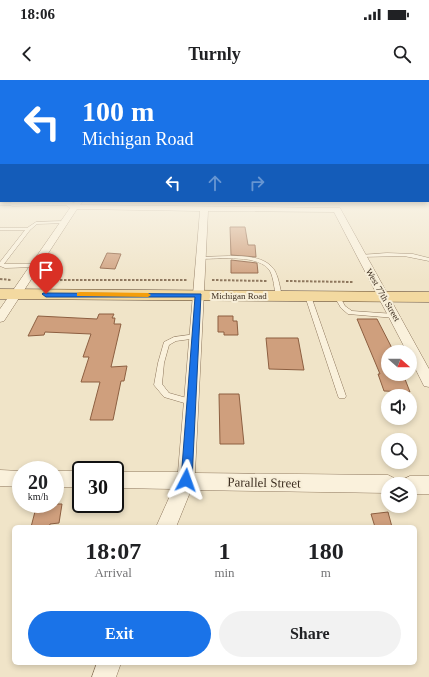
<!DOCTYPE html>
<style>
:root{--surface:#fff;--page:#f2f2f2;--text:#202124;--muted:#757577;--accent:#1a73e8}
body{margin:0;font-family:Georgia,serif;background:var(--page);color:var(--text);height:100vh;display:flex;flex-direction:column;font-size:15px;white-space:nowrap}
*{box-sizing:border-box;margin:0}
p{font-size:13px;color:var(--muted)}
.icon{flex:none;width:22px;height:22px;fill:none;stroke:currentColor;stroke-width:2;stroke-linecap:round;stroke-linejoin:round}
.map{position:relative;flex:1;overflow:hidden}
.drawer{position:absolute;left:12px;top:445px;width:405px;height:140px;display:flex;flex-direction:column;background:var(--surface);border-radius:6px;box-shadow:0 2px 6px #0003}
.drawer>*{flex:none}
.hud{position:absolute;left:0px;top:0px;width:429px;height:122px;box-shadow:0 2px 6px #0003;background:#1a73e8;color:#fff;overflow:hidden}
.needle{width:26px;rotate:111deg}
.tools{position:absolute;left:381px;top:265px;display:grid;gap:8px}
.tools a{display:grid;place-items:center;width:36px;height:36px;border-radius:50%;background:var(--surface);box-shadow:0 2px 6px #0003;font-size:20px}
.speed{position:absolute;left:12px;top:381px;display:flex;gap:8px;font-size:20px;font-weight:700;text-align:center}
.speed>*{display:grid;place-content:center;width:52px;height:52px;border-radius:50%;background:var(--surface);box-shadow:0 2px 6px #0003;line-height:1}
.speed small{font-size:10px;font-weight:400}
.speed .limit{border:2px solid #111;border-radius:6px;background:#fff;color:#111}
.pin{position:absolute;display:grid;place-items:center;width:34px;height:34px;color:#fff;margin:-41px -17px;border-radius:50% 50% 50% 0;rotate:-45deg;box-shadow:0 0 4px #0007}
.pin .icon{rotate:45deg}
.me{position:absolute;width:44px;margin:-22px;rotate:4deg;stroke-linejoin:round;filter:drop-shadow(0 0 3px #0008)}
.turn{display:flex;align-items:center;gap:14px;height:84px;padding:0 16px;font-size:18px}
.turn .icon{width:52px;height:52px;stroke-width:2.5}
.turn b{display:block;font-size:28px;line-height:34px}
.lanes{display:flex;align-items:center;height:38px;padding:0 16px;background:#0003;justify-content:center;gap:20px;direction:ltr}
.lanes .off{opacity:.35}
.eta{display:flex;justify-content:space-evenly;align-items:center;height:68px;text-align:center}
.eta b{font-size:24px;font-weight:600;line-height:28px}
.cta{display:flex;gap:8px;margin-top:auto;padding:8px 16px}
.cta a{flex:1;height:46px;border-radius:24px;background:var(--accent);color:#fff;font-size:16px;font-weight:600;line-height:46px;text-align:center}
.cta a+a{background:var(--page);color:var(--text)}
.status{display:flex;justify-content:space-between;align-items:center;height:28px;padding:0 20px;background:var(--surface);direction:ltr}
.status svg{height:11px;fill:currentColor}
header{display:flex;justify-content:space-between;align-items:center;height:52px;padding:0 16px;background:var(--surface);font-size:18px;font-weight:600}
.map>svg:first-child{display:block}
</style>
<div class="status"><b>18:06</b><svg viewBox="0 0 49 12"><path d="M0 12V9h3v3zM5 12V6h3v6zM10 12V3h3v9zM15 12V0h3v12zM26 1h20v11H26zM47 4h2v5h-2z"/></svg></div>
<header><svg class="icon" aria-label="back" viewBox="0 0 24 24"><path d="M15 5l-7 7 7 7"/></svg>Turnly<svg class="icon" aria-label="search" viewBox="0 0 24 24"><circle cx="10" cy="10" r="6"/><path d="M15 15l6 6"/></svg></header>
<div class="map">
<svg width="429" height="597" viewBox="0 0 429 597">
<rect width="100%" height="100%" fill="#f0e4c8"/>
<path fill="#cf9f7d" stroke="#8d5f41" d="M230,147H245L248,165H255L256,177L231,175Z
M107,173L121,174L115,189L100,188Z
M231,180L257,183L258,193H231Z
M99,234H114L112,238H115L114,244H121L111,287L127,286L124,301H121L113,340H90L100,302H81L89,277H83L91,254L45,252L44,255L28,256L38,236L97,239Z
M218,236H233V241H237L238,255H224V252H218Z
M357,239H377L394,272H388V294H403L410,312L384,311L378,294H380Z
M266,258H298L304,290L269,289Z
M219,314H239L244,364H220Z
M37,424H62L59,443L50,444L49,447H31Z
M388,432L392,447H375L371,434Z"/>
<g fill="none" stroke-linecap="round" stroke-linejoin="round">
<g stroke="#8d765c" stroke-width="1">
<path id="service" d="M0,123H12L14,124L12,125H0Z
M65,141L67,142V143L37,144L30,150L4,184H34L37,186L36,187L5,188L0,186V182L25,150H0V148H27L36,142Z
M387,173L413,174L429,178V181L404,176L361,177L359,176L361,175Z
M229,176C245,176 266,176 275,191C279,199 280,208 282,216L281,217H277L276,216C274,208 274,199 270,191C260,174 219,179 201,179L199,178L201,177Z
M308,214L311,216L346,316L345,318H339L338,316L305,216Z
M337,214L339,215L345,226L352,231L395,234L398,236L395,238L348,234L341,228L334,216Z
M196,254H198L199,256L198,258L176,261L169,265L164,283L162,304L169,313L194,320L195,322L194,324L191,325L164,317L154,305L158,283L164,262L174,257Z"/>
</g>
<g stroke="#8d765c" stroke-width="1">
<path id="minor" d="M69,121L74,123L75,121H83L80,125L340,128L429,289V307L424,306L410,278V272H407L334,132L208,131L195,393L388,395L394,398L397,404H388V413L191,410L176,447H156L173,409L115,408V392H178L200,131L77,129L4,241L0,242V229L70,128L66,125L12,126L8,124L12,122Z
M0,390L21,391V407L0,406Z
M55,391H81V407H55Z
M410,396H429V414H410V404H402L404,399Z
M97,583H121L116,597H92Z"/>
</g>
<g stroke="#5b4430" stroke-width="1">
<path id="primary" d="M0,209L429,212V222L0,219Z"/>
</g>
<path stroke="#8d765c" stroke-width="2" stroke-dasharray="2.5 1.5" stroke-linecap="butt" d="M0,199L11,200
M40,200H187
M212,200L267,201
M286,201L353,202"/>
<use href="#service" fill="#faf1dc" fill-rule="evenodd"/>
<use href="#minor" fill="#faf1dc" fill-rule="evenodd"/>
<use href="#primary" fill="#f3d9a0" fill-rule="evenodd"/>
</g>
<linearGradient id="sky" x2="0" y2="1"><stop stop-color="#8fbad6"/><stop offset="0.58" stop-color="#f8f3e6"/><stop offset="1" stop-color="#f8f3e6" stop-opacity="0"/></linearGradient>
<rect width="429" height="202" fill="url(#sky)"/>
<path fill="#1a73e8" stroke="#114b97" d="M43,213L201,214L192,400L190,404L186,406L182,404L181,400L195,217H46L42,214Z"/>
<path fill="#f59e0b" d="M80,212L148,213L151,215L148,217L77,216V213Z"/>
<g text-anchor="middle" stroke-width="4" stroke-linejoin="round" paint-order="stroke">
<g font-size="9" fill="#3d2e20" stroke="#f7eed8">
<text transform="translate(383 215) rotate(60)" y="3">West 77th Street</text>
<text x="239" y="219">Michigan Road</text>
</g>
<g font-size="13" fill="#3d2e20" stroke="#f7eed8">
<text transform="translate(264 402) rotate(1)" y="5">Parallel Street</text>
</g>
</g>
</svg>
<div class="tools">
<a><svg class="needle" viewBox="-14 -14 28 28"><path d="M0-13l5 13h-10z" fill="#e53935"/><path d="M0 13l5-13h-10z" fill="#757577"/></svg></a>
<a><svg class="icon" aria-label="sound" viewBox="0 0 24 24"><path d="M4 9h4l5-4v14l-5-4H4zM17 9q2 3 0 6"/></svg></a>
<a><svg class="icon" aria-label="search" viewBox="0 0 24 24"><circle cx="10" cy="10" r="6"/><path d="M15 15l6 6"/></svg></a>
<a><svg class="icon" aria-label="layers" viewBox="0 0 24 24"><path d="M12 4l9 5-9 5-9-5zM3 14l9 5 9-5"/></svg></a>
</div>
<div class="speed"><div>20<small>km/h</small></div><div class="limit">30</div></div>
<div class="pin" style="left:46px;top:214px;background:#d93025"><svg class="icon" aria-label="arrive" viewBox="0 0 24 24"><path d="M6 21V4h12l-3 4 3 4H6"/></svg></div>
<svg class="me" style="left:186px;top:400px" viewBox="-20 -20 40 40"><path d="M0-17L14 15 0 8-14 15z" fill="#1a73e8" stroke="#fff" stroke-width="4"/></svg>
<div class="hud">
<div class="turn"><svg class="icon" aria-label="left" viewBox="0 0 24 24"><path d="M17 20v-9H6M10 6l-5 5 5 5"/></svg><div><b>100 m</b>Michigan Road</div></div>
<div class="lanes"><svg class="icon" aria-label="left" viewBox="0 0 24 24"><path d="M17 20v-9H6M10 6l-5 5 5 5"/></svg><svg class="icon off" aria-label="ahead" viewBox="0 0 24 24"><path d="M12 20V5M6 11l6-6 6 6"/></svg><svg class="icon off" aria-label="right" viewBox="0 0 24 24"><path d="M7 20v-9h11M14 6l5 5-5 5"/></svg></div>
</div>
<section class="drawer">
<div class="eta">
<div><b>18:07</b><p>Arrival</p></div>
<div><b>1</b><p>min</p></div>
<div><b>180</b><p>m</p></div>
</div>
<div class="cta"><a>Exit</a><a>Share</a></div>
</section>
</div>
